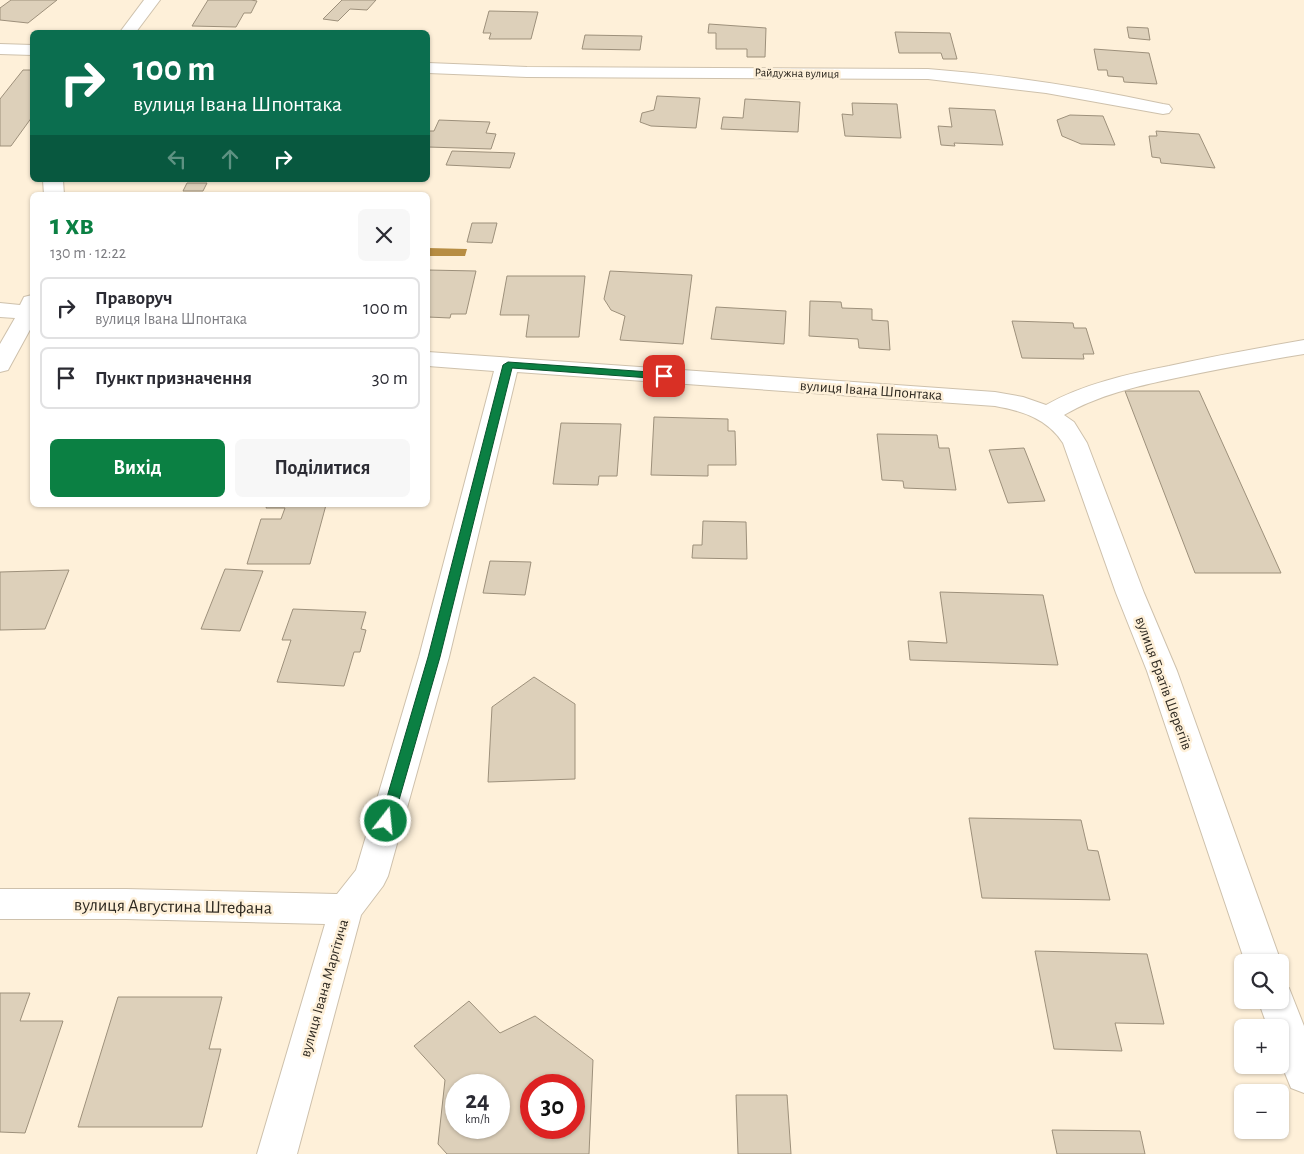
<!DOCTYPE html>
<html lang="uk">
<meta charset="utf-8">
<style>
:root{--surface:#fff;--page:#f7f7f7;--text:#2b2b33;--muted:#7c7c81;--line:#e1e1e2;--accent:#0b8043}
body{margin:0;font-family:"Alegreya Sans",sans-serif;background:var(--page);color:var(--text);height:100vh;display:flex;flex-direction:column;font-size:19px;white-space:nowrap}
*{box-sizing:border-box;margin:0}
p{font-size:16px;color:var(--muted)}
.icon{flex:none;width:28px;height:28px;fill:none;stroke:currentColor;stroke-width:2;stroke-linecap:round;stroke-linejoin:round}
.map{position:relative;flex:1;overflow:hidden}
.side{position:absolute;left:30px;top:192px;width:400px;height:315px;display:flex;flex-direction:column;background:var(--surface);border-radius:8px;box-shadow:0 1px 4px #0004}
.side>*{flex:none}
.guide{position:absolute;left:30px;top:30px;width:400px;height:152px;border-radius:8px;box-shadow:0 1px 4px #0004;background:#0b6e4f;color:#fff;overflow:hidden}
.controls{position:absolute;left:1234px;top:954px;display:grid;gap:10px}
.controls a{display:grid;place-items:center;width:55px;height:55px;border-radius:8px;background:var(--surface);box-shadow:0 1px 4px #0004;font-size:25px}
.speed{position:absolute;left:445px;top:1074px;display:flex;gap:10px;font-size:25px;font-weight:700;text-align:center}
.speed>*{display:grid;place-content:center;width:65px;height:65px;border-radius:50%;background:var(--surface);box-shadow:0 1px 4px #0004;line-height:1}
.speed small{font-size:12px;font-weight:400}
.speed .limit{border:8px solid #d22;background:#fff;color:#111}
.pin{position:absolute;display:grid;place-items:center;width:42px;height:42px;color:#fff;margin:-21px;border-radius:10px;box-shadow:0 2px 8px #0006}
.me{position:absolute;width:55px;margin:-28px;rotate:16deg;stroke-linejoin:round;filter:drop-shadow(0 0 4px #0008)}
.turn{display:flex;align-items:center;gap:18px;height:105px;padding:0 20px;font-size:22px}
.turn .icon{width:65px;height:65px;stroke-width:2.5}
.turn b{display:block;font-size:35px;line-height:42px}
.lanes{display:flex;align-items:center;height:48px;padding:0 20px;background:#0003;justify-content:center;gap:25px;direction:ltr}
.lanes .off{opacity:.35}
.round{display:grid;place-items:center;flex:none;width:52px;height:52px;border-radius:8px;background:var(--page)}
.headline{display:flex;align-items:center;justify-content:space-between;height:85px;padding:0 20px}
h1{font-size:30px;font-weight:700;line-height:38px;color:var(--accent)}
.action{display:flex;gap:10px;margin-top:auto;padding:10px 20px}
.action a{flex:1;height:58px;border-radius:8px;background:var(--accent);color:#fff;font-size:20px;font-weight:700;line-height:58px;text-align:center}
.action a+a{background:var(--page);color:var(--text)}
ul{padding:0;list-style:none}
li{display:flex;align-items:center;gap:15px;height:62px;margin:0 10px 8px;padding:0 10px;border:2px solid var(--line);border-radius:8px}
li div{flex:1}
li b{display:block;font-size:19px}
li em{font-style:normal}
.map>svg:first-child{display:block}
</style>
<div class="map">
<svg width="1304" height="1154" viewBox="0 0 1304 1154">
<rect width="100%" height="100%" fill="#fef0d9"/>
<path fill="#b78d43" d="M428,248L467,249L465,256H428Z"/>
<path fill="#ddd0ba" stroke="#9d907b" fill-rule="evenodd" d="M11,0H57L28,23L0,20V8Z
M208,0H251L257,1L251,13H244L236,27L192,26Z
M342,0H376L367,10L350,9L338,21L323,19Z
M489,11L538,12L531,39H489L491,33H483Z
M709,24L766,28L765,57H747V49H716V33H708Z
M1127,27L1148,28L1150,40L1129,38Z
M895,32L950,33L957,59H943L941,53H899Z
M585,35L642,36L640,50L582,49Z
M1094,49L1149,53L1157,84L1124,82L1123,77L1108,76L1107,70H1098Z
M23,70H32V117L11,146H0V99Z
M657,96L700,98L696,128L651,126L640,122L642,113L654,110Z
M745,99L800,102L798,132L721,129L723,117L743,118Z
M852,103L897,104L901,138L845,136L842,114L853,115Z
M949,108L995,110L1003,145L954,143L955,146L941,145L938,126L952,127Z
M1070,115L1103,116L1115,145L1081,144L1062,136L1057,120Z
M439,120L490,122L486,133L496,134L491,149L428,147V131H434Z
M1156,131L1199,134L1215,168L1161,163L1160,158L1152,157L1149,136H1157Z
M452,151L515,153L510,168L446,165Z
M187,183H207L203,191H183Z
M472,223H497L492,243L467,242Z
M428,270L476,271L466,314H451L450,318L428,317Z
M610,271L692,275L683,344L620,340L625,316L611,310L604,299Z
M507,276H585L579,337H526L529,315H500Z
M810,301L841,302L842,308L872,309V320L888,321L890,350L859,348L858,339L809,336Z
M716,307L786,311L784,344L711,339Z
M1012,321L1073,323L1074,328H1086L1094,354H1083L1084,359L1022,358Z
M1125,391H1199L1281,573H1195Z
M654,417L728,419V431H735L736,465H708V476L651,475Z
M561,423L621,424L617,476H599L598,485L553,484Z
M877,434L937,435L939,448H949L956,490L904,488L903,481L882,480Z
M1024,448L1045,501L1008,503L989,450Z
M267,505H326L310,564H247L261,519H281L285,508H266Z
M703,521L746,522L747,559L692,558L693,545H702Z
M490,561L531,562L525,595L483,593Z
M225,569L263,571L240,631L201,629Z
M69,570L45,629L0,630V572Z
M940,592L1043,595L1058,665L910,660L908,641L947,643Z
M293,609L366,612L361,629L366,630L360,652H354L344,686L277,682L291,640H282Z
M534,677L575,704V779L488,782L492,707Z
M969,818L1081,820L1088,850L1098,851L1110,900L982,898Z
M1035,951L1147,954L1164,1024L1115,1023L1122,1051L1054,1049Z
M0,993H30L20,1021H63L25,1133L0,1132Z
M118,997H222L209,1049H221L202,1127H78Z
M469,1001L500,1033L535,1016L593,1060L589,1154H447L438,1144L445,1080L414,1046ZM456,1085H499V1128H456ZM531,1085H574V1128H531Z
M736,1095H787L791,1154H738Z
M1052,1130L1140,1131L1145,1154H1057Z"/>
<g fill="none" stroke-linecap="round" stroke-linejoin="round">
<g stroke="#cec1ac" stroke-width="2">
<path id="minor" d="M144,0H160L136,32H120Z
M0,44L32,45V55L0,54Z
M428,63L527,67L928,69C1007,75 1085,87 1163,104L1169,105L1172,109L1169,113L1163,114L1046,93L928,79L527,77L428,73Z
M43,180H63L64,195H44Z
M32,295V326L8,370L0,372V344L15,318L0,317V303L20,305L24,297Z
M1304,340V354C1261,361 1219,369 1176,378C1138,386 1098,395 1064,415L1074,422L1087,443L1144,593L1177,671L1281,962L1280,963L1245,962L1147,671L1116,593L1063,443C1047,418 1022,411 995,406L517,372L449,657L388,876L383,886L361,915L297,1154H257L325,924L126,919H0V889H126L337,894L356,870L419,657L494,371L428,366V352L995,392L1023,397L1046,405C1083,384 1128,374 1169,366C1214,356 1259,348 1304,340Z
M1280,985L1289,988L1304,1026V1093L1291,1088L1280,1061V1028H1268L1258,1000H1280Z"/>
</g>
<use href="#minor" fill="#fff" fill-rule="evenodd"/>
</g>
<path fill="#0b8043" stroke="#07532c" d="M508,362L664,373L668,376L664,379L512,368L440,657L393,821L391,825L386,827L382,825L380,821L428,657L503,365Z"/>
<g text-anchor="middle" stroke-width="5" stroke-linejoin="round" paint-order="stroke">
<g font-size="12" fill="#2d2820" stroke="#fef0d9">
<text transform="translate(797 73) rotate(1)" y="4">Райдужна вулиця</text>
</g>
<g font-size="15" fill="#2d2820" stroke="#fef0d9">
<text transform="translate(871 390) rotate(4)" y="5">вулиця Івана Шпонтака</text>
<text transform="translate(1164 683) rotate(70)" y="5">вулиця Братів Шерегіїв</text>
<text transform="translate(324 988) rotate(-74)" y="5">вулиця Івана Маргітича</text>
</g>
<g font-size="18" fill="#2d2820" stroke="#fef0d9">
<text transform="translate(173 906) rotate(1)" y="6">вулиця Августина Штефана</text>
</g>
</g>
</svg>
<div class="controls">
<a><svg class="icon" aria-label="search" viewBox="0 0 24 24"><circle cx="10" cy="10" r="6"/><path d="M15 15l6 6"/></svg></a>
<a>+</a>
<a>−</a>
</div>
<div class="speed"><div>24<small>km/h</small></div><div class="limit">30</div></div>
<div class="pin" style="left:664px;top:376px;background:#d93025"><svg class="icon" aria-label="arrive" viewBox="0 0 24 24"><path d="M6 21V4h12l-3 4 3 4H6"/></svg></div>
<svg class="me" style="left:386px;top:821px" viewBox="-20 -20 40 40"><circle r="17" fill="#0b8043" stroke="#fff" stroke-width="3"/><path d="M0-11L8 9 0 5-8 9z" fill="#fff"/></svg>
<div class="guide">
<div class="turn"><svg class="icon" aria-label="right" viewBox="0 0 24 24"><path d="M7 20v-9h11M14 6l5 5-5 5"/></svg><div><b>100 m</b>вулиця Івана Шпонтака</div></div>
<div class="lanes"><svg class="icon off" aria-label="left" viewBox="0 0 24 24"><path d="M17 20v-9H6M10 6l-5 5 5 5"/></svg><svg class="icon off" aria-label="ahead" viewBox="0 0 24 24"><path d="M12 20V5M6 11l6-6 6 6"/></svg><svg class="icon" aria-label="right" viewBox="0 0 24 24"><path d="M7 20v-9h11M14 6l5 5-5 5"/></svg></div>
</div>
<section class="side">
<div class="headline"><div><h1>1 хв</h1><p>130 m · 12:22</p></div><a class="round"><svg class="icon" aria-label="close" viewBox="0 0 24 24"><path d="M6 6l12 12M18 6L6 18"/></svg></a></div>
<ul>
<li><svg class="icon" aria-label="right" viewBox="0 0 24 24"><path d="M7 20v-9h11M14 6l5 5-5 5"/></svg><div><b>Праворуч</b><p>вулиця Івана Шпонтака</p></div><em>100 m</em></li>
<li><svg class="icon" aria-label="arrive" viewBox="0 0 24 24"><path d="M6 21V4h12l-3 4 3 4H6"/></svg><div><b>Пункт призначення</b></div><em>30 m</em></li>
</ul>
<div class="action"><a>Вихід</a><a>Поділитися</a></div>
</section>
</div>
